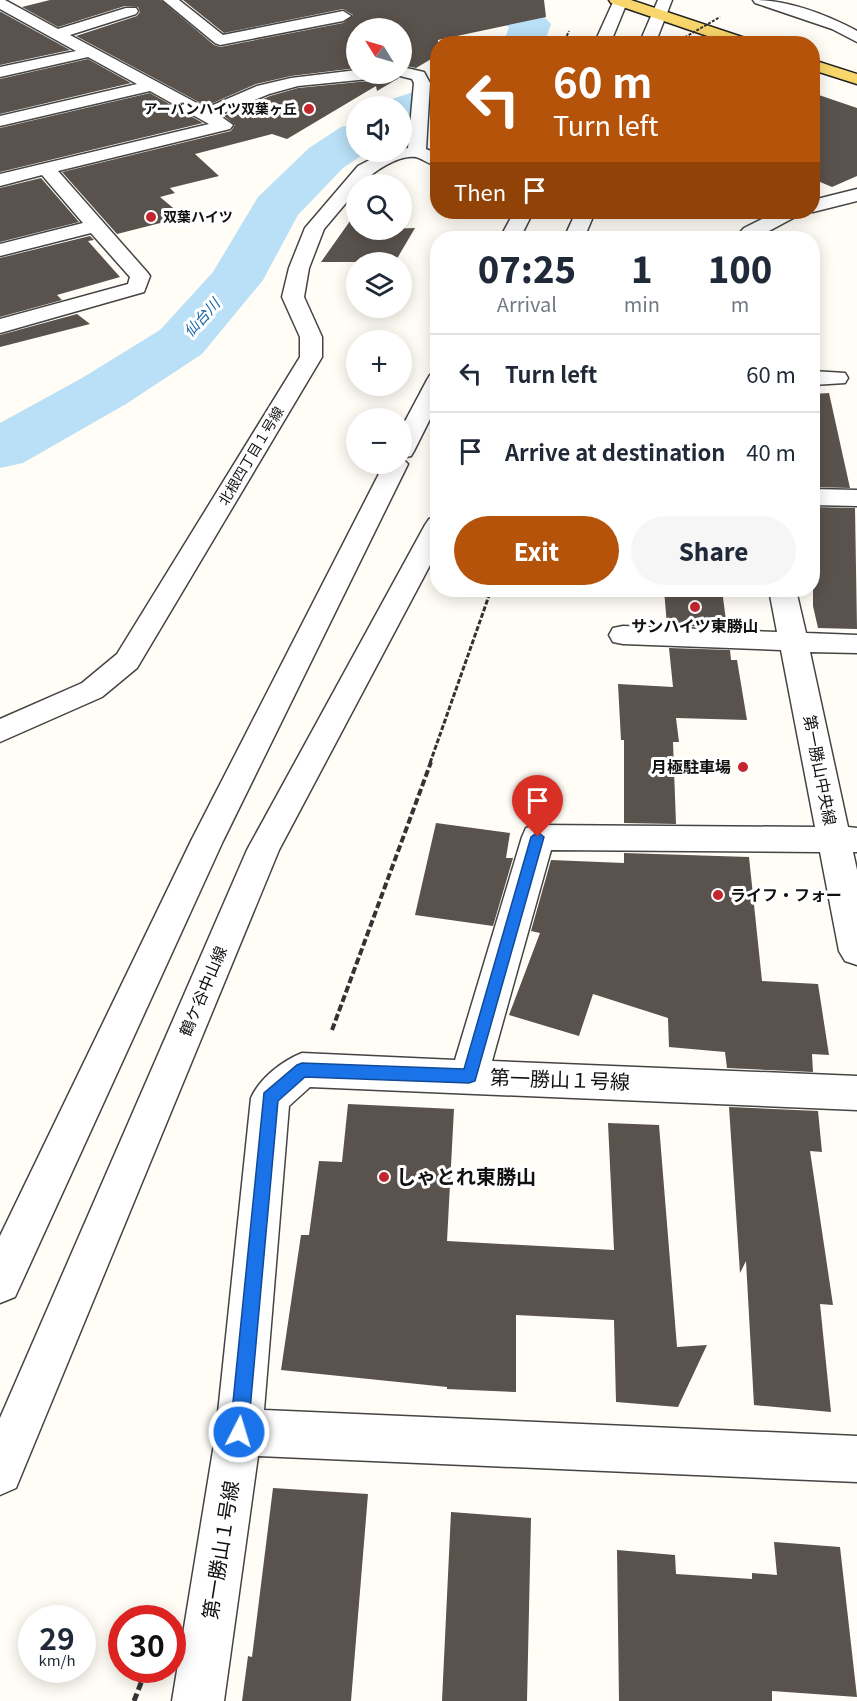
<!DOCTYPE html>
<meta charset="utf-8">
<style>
:root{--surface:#fff;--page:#f6f6f7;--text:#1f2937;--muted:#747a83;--line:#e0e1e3;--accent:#b45309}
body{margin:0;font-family:Georgia,"Noto Sans JP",serif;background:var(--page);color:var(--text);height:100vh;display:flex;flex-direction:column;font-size:22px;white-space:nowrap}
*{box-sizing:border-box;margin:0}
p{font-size:20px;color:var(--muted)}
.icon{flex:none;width:33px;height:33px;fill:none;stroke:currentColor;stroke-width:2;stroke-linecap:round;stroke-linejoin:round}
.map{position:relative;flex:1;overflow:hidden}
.panel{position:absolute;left:430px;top:231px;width:390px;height:366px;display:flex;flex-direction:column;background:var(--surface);border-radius:24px;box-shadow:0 3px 15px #0003}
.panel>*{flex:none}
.top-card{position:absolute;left:430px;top:36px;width:390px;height:183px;border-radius:24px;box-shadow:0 3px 15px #0003;background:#b45309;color:#fff;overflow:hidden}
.needle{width:39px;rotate:307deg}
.buttons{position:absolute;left:346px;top:18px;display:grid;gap:12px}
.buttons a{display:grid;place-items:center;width:66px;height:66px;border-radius:50%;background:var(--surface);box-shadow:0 3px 15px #0003;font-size:30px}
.speed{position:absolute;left:18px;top:1605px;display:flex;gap:12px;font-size:30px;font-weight:700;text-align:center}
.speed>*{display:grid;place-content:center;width:78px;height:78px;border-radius:50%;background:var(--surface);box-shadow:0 3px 15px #0003;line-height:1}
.speed small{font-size:15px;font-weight:400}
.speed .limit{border:9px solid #d22;background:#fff;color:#111}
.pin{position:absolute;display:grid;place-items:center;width:51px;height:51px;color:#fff;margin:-62px -26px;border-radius:50% 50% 50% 0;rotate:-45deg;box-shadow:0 0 6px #0007}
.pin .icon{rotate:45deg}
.me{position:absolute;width:66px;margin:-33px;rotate:5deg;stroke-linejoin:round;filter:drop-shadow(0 0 4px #0008)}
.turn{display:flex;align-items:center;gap:21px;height:126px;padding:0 24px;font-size:27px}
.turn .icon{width:78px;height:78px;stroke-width:2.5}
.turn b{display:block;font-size:42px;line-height:51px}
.then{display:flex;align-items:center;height:57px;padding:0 24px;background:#0003;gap:12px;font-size:22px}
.eta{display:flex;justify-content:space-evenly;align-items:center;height:102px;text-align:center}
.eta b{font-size:36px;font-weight:800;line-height:42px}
.primary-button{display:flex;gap:12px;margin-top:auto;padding:12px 24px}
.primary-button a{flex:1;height:69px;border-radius:36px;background:var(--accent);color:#fff;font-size:24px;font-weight:800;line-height:69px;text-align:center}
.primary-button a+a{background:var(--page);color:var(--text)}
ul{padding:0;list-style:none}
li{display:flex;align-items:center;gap:18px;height:78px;padding:0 24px;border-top:2px solid var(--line)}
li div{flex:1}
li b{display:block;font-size:22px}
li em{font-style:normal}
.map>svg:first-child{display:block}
</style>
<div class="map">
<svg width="857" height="1701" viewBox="0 0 857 1701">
<rect width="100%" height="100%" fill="#fffdf5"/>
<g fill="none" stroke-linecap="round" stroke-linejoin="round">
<path fill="#b9e0f7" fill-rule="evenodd" d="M476,0C507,0 531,0 551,24L544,44H503L509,27L481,8Z
M438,84V113L402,124V106H383L386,101Z
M357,123V152H367L343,168L298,215L263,280L202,354L126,404L23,463L0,468V423L82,378L160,330L213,272L258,197L309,148L341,127Z"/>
</g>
<path fill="#5a524d" d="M50,0H161L214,45L220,47L343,23L353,15L343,9L224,33L183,0H544L546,17L438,40V55L416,68L402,65V28H357V68L291,76L256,84L206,106L76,36L137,16L140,12L138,7L125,6L58,27L22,7Z
M0,12H1L70,50L0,65Z
M88,59L131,83L0,114V79Z
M379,74H393L399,78L377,91L376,86L287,139L272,134L195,154L219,176L170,188L175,193L160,197L184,217L117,234L62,172L231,131L235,125L224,116L270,96L298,88L369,81Z
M150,93L203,123L0,172V128Z
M813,93L857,108V176L832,187L813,179Z
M41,178L79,222L0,242V188Z
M350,221L357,222V230L415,228L395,262H321Z
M90,236L94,240L88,241L120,277L57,295L62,300L0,317V258Z
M77,314L90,324L0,347V335Z
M829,393L850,488L813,487V394Z
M813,507L855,508L857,629L818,628L813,606Z
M664,590H722L727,628L667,625Z
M669,648L730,650L731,660H737L747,720L676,718L679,742H673L676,824L624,823V740H621L618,684L673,687Z
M436,823L510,833L506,858H513L493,926L415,915Z
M624,853L749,857L762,981L818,984L829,1055L812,1054L813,1072L727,1068L725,1052L669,1047L668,1018L593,994L579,1036L509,1015L540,933L531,931L551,860L624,863Z
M348,1104L454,1109L447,1241L614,1250L608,1123L659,1125L677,1347L707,1345L678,1407L616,1402L614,1320L516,1315V1392L447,1389V1387L281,1370L301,1235H309L319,1161L342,1162Z
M729,1107L818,1111L822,1152L810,1151L833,1305L820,1304L831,1412L754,1405L746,1261L740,1273Z
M273,1488L368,1494L351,1701H242L248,1656L252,1657Z
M451,1512L531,1518L527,1701H442Z
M774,1542L840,1547L857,1697L772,1691V1701H619L617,1550L675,1555L676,1574L752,1579V1573L777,1575Z"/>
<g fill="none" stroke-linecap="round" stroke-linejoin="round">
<g stroke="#444" stroke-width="3">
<path id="minor" d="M0,0H5L58,29L126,8H136L138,11L136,14L70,35L206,108L257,86L291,78L357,70V74H377L369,79L298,86L269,94L219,115L233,125L230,129L58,171L147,272L150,276L144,292L0,333V319L128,284L130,277L91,233L0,256V244L83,223L42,175L0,186V174L209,124L150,91L0,126V116L137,84L88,57L0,77V67L76,51L0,9Z
M163,0H179L223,35L343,11L351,16L343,21L220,45L215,43Z
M614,0H628L610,44H594Z
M658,0H672L655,44H639Z
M753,0C787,0 826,14 857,31V42L832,29L755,3Z
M402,67L424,72L430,83L426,149L438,154V166C430,165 423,159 416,157C399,154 372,172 362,184H357V190L324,229L309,268L304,297L322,337V357L137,668L102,697L0,742V719L82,683L117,654L300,357V337L282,297L289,268L305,228L358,166L379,155L402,152V149L408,148L414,83L412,79L396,75L395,74H402Z
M857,189V201L813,212H812L813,200Z
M514,212H533L520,238H500Z
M576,212H595L584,238H564Z
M776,212H800L797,216L756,238H735L744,228Z
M813,371L845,373L848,378L845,383L813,385Z
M438,373V403L414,451L411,456L402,458L408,464L223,841L15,1297L0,1303V1236L191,841L384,464H402V427L427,380L430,375Z
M813,489L857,490V506L813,505Z
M438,517V550L279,850L16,1488L0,1495V1418L247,850L425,525L429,519Z
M769,590H796L806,633L857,635V653L810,652L848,827L857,828V852H853L857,870V965L845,961L839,951L820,852L551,850L492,1061L857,1076V1110L310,1087L289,1106L264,1410L857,1436V1482L258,1456L224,1701H172L216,1432L251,1098C260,1078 282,1061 302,1053L455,1060L522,837L526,828L538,825L815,827L781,650L623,644L613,642L609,635L613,628L623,626L777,632Z"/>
</g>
<g stroke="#222" stroke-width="3">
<path id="major" d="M609,0H631L754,41L755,44H731L611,3Z
M813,60L857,74V84L813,70Z"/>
</g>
<path stroke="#333" stroke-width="2" stroke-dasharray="3 1.5" stroke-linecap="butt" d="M563,44L569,31"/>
<path stroke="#333" stroke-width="3" stroke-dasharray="5 2" stroke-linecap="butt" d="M430,763L491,590"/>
<path stroke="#333" stroke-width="4" stroke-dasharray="7 3" stroke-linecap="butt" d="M332,1030L431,762"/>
<path stroke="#333" stroke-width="5" stroke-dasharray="8 4" stroke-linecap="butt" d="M134,1701L146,1670"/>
<use href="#minor" fill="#fff" fill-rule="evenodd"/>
<use href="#major" fill="#f9d66b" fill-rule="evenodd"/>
<path stroke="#333" stroke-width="2" stroke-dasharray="3 1.5" stroke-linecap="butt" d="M685,44L682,39L720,17"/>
</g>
<path fill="#1a73e8" stroke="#114b97" stroke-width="1.5" d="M538,832L544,837L475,1081L469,1083L305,1077L278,1101L248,1432L246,1439L239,1441L232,1439L230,1432L264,1093L297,1065L302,1063L464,1069L531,837Z"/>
<g fill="#c4262e" stroke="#fff" stroke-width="2">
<circle cx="309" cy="109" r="6"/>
<circle cx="151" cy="217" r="6"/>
<circle cx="695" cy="607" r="6"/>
<circle cx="743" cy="767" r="6"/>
<circle cx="718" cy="895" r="6"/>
<circle cx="384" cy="1177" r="6"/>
</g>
<g text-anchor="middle" stroke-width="6" stroke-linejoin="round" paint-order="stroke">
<g font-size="14" font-weight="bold" fill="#111" stroke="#fff" text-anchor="end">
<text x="297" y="114">アーバンハイツ双葉ヶ丘</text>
<text x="163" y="222" text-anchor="start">双葉ハイツ</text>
</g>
<g font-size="14" fill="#111" stroke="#fff">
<text transform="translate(251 456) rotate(-59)" y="5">北根四丁目１号線</text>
</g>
<g font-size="15" font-style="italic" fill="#1768a6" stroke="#fff">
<text transform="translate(202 318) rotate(-48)" y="5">仙台川</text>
</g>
<g font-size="16" font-weight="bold" fill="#111" stroke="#fff">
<text x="695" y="632">サンハイツ東勝山</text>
<text x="731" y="773" text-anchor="end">月極駐車場</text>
<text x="730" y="901" text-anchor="start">ライフ・フォー</text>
</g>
<g font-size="16" fill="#111" stroke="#fff">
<text transform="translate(820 770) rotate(79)" y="6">第一勝山中央線</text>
<text transform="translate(203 991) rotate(-67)" y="6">鶴ケ谷中山線</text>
</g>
<g font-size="20" fill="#111" stroke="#fff">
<text transform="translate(560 1080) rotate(2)" y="7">第一勝山１号線</text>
<text transform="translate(221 1550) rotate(-81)" y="7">第一勝山１号線</text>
</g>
<g font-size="20" font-weight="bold" fill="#111" stroke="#fff" text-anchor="start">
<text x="396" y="1184">しゃとれ東勝山</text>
</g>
</g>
</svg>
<div class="buttons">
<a><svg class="needle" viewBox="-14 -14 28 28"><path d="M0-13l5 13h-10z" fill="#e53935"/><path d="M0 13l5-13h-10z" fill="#747a83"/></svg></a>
<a><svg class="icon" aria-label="sound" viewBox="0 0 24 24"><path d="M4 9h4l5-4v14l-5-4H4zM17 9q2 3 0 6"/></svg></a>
<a><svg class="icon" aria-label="search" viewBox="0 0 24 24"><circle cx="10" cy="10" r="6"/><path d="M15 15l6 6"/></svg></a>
<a><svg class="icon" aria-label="layers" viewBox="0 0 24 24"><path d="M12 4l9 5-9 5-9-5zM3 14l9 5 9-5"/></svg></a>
<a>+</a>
<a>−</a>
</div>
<div class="speed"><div>29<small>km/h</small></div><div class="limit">30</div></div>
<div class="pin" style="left:538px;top:837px;background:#d93025"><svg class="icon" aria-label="arrive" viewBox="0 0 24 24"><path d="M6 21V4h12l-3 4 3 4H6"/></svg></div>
<svg class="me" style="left:239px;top:1432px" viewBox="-20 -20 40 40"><circle r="17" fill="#1a73e8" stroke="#fff" stroke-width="3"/><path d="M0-11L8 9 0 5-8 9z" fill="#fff"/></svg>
<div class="top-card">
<div class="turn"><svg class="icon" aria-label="left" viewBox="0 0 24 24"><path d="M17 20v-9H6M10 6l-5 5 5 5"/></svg><div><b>60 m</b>Turn left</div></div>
<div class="then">Then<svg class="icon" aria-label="arrive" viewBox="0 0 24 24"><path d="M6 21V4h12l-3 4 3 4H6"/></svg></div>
</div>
<section class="panel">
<div class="eta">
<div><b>07:25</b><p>Arrival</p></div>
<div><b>1</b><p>min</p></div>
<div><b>100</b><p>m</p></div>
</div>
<ul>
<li><svg class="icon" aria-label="left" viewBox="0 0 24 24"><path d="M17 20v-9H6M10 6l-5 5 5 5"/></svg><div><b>Turn left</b></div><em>60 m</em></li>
<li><svg class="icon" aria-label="arrive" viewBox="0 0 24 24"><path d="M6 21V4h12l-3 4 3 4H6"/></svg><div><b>Arrive at destination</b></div><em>40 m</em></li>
</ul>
<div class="primary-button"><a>Exit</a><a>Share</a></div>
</section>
</div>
